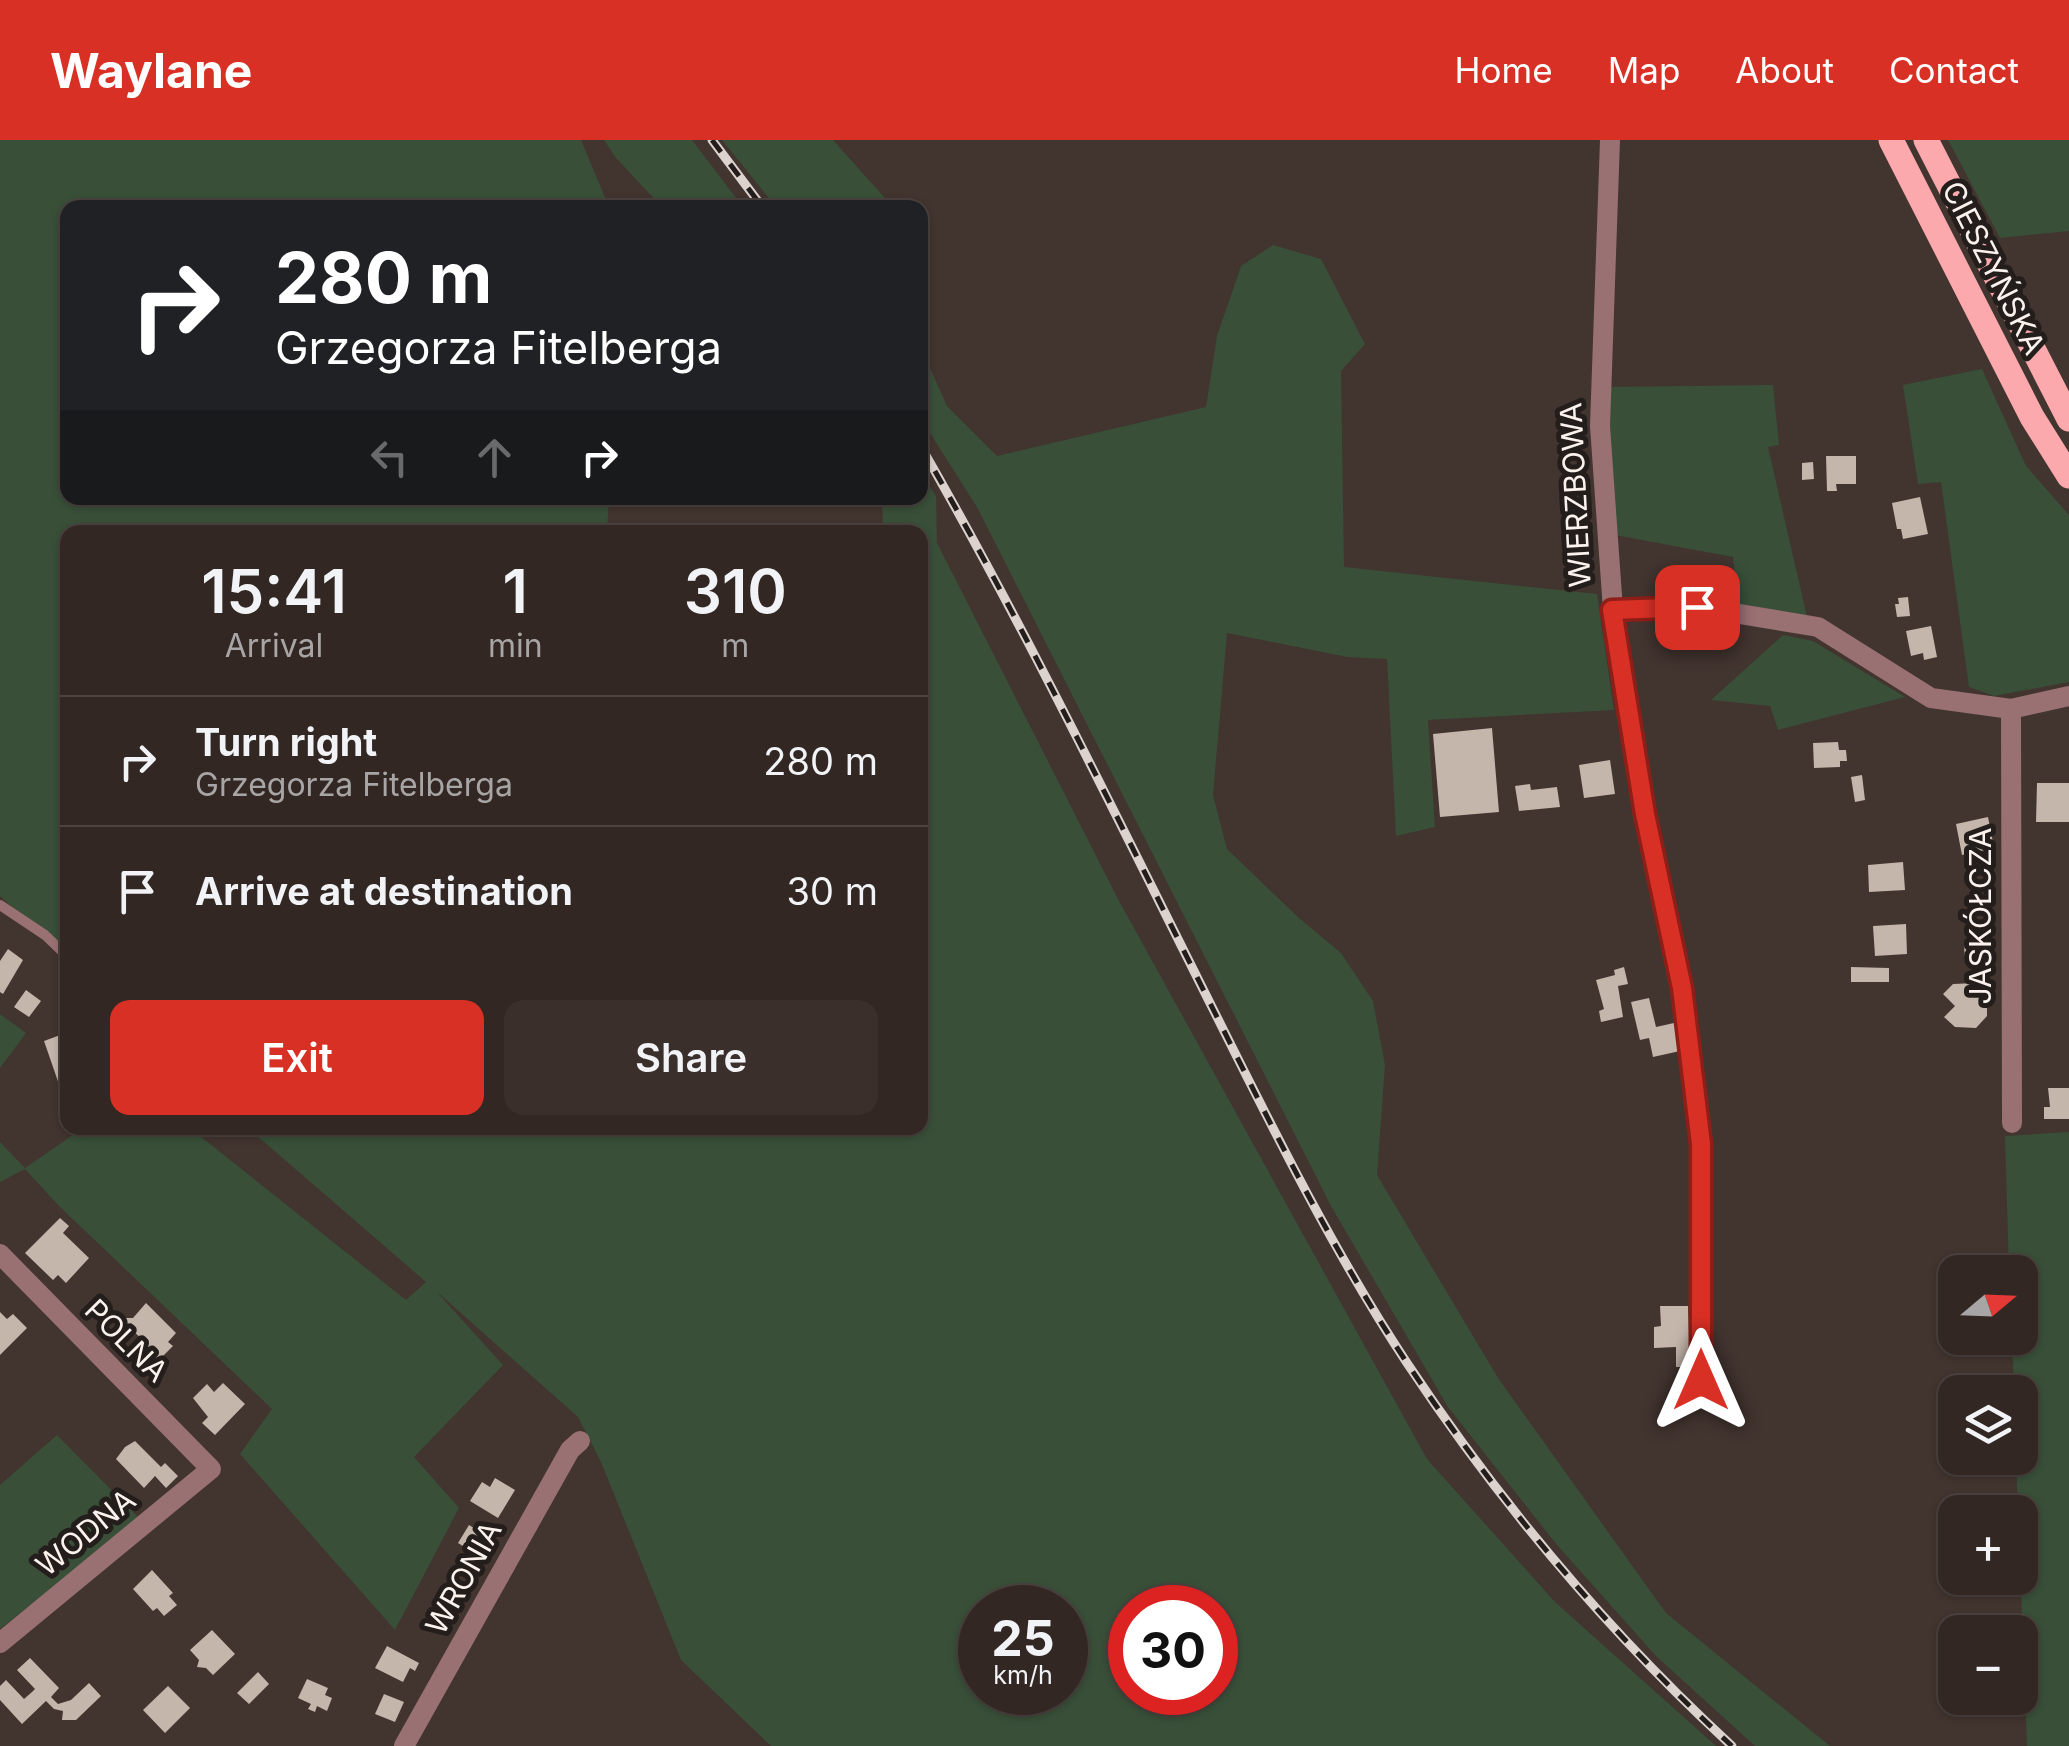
<!DOCTYPE html>
<meta charset="utf-8">
<style>
:root{--surface:#322723;--page:#3a2f2b;--text:#f1f3f6;--muted:#a8a5a6;--line:#4d4441;--accent:#d93025}
body{margin:0;font-family:Inter,sans-serif;background:var(--page);color:var(--text);height:100vh;display:flex;flex-direction:column;font-size:38px;white-space:nowrap}
*{box-sizing:border-box;margin:0}
p{font-size:32px;color:var(--muted)}
.icon{flex:none;width:55px;height:55px;fill:none;stroke:currentColor;stroke-width:2;stroke-linecap:round;stroke-linejoin:round}
.map{position:relative;flex:1;overflow:hidden}
.side{position:absolute;left:60px;top:385px;width:868px;height:610px;display:flex;flex-direction:column;background:var(--surface);border-radius:20px;box-shadow:0 2px 8px #0004,0 0 0 2px var(--line)}
.side>*{flex:none}
.hud{position:absolute;left:60px;top:60px;width:868px;height:305px;border-radius:20px;box-shadow:0 2px 8px #0004,0 0 0 2px var(--line);background:#202124;color:#fff;overflow:hidden}
.needle{width:65px;rotate:71deg}
.tools{position:absolute;left:1938px;top:1115px;display:grid;gap:20px}
.tools a{display:grid;place-items:center;width:100px;height:100px;border-radius:20px;background:var(--surface);box-shadow:0 2px 8px #0004,0 0 0 2px var(--line);font-size:50px}
.speed{position:absolute;left:958px;top:1445px;display:flex;gap:20px;font-size:50px;font-weight:700;text-align:center}
.speed>*{display:grid;place-content:center;width:130px;height:130px;border-radius:50%;background:var(--surface);box-shadow:0 2px 8px #0004,0 0 0 2px var(--line);line-height:1}
.speed small{font-size:25px;font-weight:400}
.speed .limit{border:15px solid #d22;background:#fff;color:#111}
.pin{position:absolute;display:grid;place-items:center;width:85px;height:85px;color:#fff;margin:-42px;border-radius:20px;box-shadow:0 5px 15px #0006}
.me{position:absolute;width:110px;margin:-55px;rotate:0deg;stroke-linejoin:round;filter:drop-shadow(0 0 8px #0008)}
.turn{display:flex;align-items:center;gap:35px;height:210px;padding:0 50px;font-size:45px}
.turn .icon{width:130px;height:130px;stroke-width:2.5}
.turn b{display:block;font-size:70px;line-height:85px}
.lanes{display:flex;align-items:center;height:95px;padding:0 50px;background:#0003;justify-content:center;gap:50px;direction:ltr}
.lanes .off{opacity:.35}
.eta{display:flex;justify-content:space-evenly;align-items:center;height:170px;text-align:center}
.eta b{font-size:60px;font-weight:600;line-height:70px}
.action{display:flex;gap:20px;margin-top:auto;padding:20px 50px}
.action a{flex:1;height:115px;border-radius:20px;background:var(--accent);color:#fff;font-size:40px;font-weight:600;line-height:115px;text-align:center}
.action a+a{background:var(--page);color:var(--text)}
ul{padding:0;list-style:none}
li{display:flex;align-items:center;gap:30px;height:130px;padding:0 50px;border-top:2px solid var(--line)}
li div{flex:1}
li b{display:block;font-size:38px}
li em{font-style:normal}
header{display:flex;align-items:center;gap:60px;box-sizing:border-box;height:140px;padding:0 50px;background:var(--accent);color:#fff}
header strong{font-size:48px}
nav{display:flex;gap:55px;margin-inline-start:auto;font-size:35px}
.map>svg:first-child{display:block}
</style>
<header>
<strong>Waylane</strong>
<nav><a>Home</a><a>Map</a><a>About</a><a>Contact</a></nav>
</header>
<div class="map">
<svg width="2069" height="1606" viewBox="0 0 2069 1606">
<rect width="100%" height="100%" fill="#42342f"/>
<path fill="#394f38" fill-rule="evenodd" d="M0,0H581L609,67L68,68V358H609L607,392H68L67,817L0,756Z
M604,0H692L743,67H662L616,18Z
M722,0H833L893,67H776Z
M1948,0H2069V91L2000,98Z
M1273,105L1321,119L1365,204L1341,231L1344,427L1597,454L1614,570L1428,580L1435,687L1396,696L1387,519L1347,517L1227,493L1213,655L1227,709L1299,778L1341,813L1373,861L1385,925L1377,1035L1498,1238L1666,1473L1830,1606H1755L1656,1516L1557,1405L1448,1267L1331,1066L978,369L920,277V141L922,210L947,266L997,316L1206,267L1217,196L1241,126Z
M1982,229L2026,326L2069,375V542L1994,556L1969,547L1941,342L1918,344L1903,245Z
M1773,245L1779,305L1768,307L1807,477L1738,468L1733,417L1615,395L1606,247Z
M920,331L936,356L937,403L1118,759L1427,1319L1555,1462L1716,1606H771L681,1520L601,1322L578,1277L436,1151L503,1225L414,1317L459,1368L395,1490L240,1314L272,1269L59,1066L25,1029L0,1042V1002L25,1028L83,988H190L406,1160L426,1142L248,988H920V392H883L882,358H920ZM980,1468H1065V1552H980ZM1130,1468H1215V1552H1130Z
M1783,495L1813,501L1905,557L1778,590L1770,566L1711,560Z
M0,874L26,893L0,928Z
M2069,992V1606H2027L2016,1318H2020V1252H2014L2012,1198H2020V1132H2009L2005,996Z
M57,1295L140,1379L0,1489V1345Z"/>
<path fill="#c4b6ab" d="M1826,316H1856V344H1836L1837,351H1827Z
M1813,322L1814,339L1802,340V323Z
M1920,357L1928,394L1903,399L1901,389H1897L1892,363Z
M1908,457L1910,476L1897,477L1895,464H1899L1898,458Z
M1931,486L1937,517L1924,520L1923,513L1911,516L1906,491Z
M1492,588L1499,672L1440,677L1433,594Z
M1838,602L1839,610H1846L1847,621H1840V627L1814,628L1813,603Z
M1610,620L1615,654L1584,658L1579,625Z
M1862,635L1865,660L1855,662L1851,637Z
M2037,643H2069V682H2036Z
M1530,644L1531,650L1557,647L1560,667L1519,671L1515,646Z
M1988,677L1994,708L1962,715L1956,684Z
M1903,722L1905,750L1869,752L1868,725Z
M1906,784L1907,814L1875,816L1873,786Z
M1980,789L1988,797L1982,803L1989,810L1977,821L1965,822L1964,804Z
M8,809L23,820L3,854L0,852V821Z
M1624,827L1628,844L1618,846L1623,877L1601,882L1599,871L1604,869L1596,840L1615,835L1614,830Z
M1851,827L1889,828V842H1851Z
M1976,843L1987,854V876L1976,888L1955,887L1944,877L1955,866L1943,854L1953,844Z
M26,850L41,861L29,877L14,867Z
M1649,858L1656,887L1674,883L1680,911L1653,917L1649,898L1640,900L1631,862Z
M68,885V951L62,953L44,901L63,894L61,888Z
M2048,948H2069V979H2044V967H2050Z
M60,1078L69,1086L63,1093L89,1118L66,1143L58,1135L53,1140L25,1113Z
M146,1163L176,1193L168,1202L173,1206L153,1226L136,1208L143,1200L132,1190L122,1186L125,1178H133Z
M1660,1166H1688L1690,1227H1676V1207L1654,1208V1187L1661,1186Z
M0,1172L7,1179L13,1174L27,1188L0,1215Z
M223,1243L245,1264L215,1295L202,1283L208,1277L193,1258L207,1244L214,1252Z
M135,1301L161,1327L165,1323L178,1336L166,1348L155,1336L144,1348L116,1319L125,1307Z
M495,1338L515,1350L498,1378L470,1361L482,1342L490,1347Z
M469,1385L487,1396L476,1414L458,1403Z
M152,1430L173,1453L169,1456L177,1465L164,1476L157,1468L153,1471L133,1449Z
M212,1490L235,1514L213,1535L206,1528L197,1527L199,1520L190,1510Z
M387,1506L419,1523L415,1531L410,1528L403,1542L375,1528Z
M30,1518L59,1548L51,1557L58,1564L71,1560L89,1543L101,1556L76,1580H62L63,1571L54,1569L46,1561L22,1584L0,1560V1546L6,1540L24,1559L32,1552L35,1549L17,1530Z
M258,1532L269,1544L249,1564L237,1553Z
M307,1539L328,1548L325,1555L332,1558L327,1571L317,1566L315,1572L308,1569L311,1564L298,1558Z
M168,1546L190,1568L165,1593L143,1570Z
M384,1554L404,1562L395,1582L375,1574Z"/>
<g fill="none" stroke-linecap="round" stroke-linejoin="round">
<path stroke="#9a7173" stroke-width="10" d="M0,765L45,795L68,817"/>
<path stroke="#9a7173" stroke-width="20" d="M1610,0L1600,286L1613,470L1645,674L1682,848L1701,1004V1240
M1613,470L1697,467L1818,487L1931,558L2011,569L2069,556
M2011,569L2012,983
M0,1114L211,1329L0,1503
M404,1606L570,1310L580,1301"/>
<path stroke="#fba9ad" stroke-width="25" d="M1891,0L2032,277L2069,336
M1926,0L2069,279"/>
<g stroke="#dcd2ce" stroke-width="9">
<path id="rail" d="M712,0L763,68
M920,305C1026,489 1118,680 1213,869C1273,989 1333,1111 1407,1223C1500,1363 1608,1492 1732,1606"/>
</g>
<use href="#rail" stroke="#231d1b" stroke-width="5" stroke-dasharray="15" stroke-linecap="butt"/>
</g>
<g fill="none" stroke-linecap="round" stroke-linejoin="round">
<g stroke="#8d1f18" stroke-width="25">
<path id="route" d="M1697,467L1612,470L1645,674L1682,848L1701,1004V1240"/>
</g>
<use href="#route" stroke="#d93025" stroke-width="18"/>
</g>
<g text-anchor="middle" stroke-width="10" stroke-linejoin="round" paint-order="stroke">
<g font-size="30" fill="#fbf2ee" stroke="#231d1b">
<text transform="translate(1993 128) rotate(63)" y="10">CIESZYŃSKA</text>
<text transform="translate(1576 355) rotate(-93)" y="10">WIERZBOWA</text>
<text transform="translate(1981 776) rotate(-90)" y="10">JASKÓŁCZA</text>
<text transform="translate(126 1201) rotate(45)" y="10">POLNA</text>
<text transform="translate(86 1393) rotate(-39)" y="10">WODNA</text>
<text transform="translate(464 1438) rotate(-61)" y="10">WRONIA</text>
</g>
</g>
</svg>
<div class="tools">
<a><svg class="needle" viewBox="-14 -14 28 28"><path d="M0-13l5 13h-10z" fill="#e53935"/><path d="M0 13l5-13h-10z" fill="#a8a5a6"/></svg></a>
<a><svg class="icon" aria-label="layers" viewBox="0 0 24 24"><path d="M12 4l9 5-9 5-9-5zM3 14l9 5 9-5"/></svg></a>
<a>+</a>
<a>−</a>
</div>
<div class="speed"><div>25<small>km/h</small></div><div class="limit">30</div></div>
<div class="pin" style="left:1697px;top:467px;background:#d93025"><svg class="icon" aria-label="arrive" viewBox="0 0 24 24"><path d="M6 21V4h12l-3 4 3 4H6"/></svg></div>
<svg class="me" style="left:1701px;top:1240px" viewBox="-20 -20 40 40"><path d="M0-17L14 15 0 8-14 15z" fill="#d93025" stroke="#fff" stroke-width="4"/></svg>
<div class="hud">
<div class="turn"><svg class="icon" aria-label="right" viewBox="0 0 24 24"><path d="M7 20v-9h11M14 6l5 5-5 5"/></svg><div><b>280 m</b>Grzegorza Fitelberga</div></div>
<div class="lanes"><svg class="icon off" aria-label="left" viewBox="0 0 24 24"><path d="M17 20v-9H6M10 6l-5 5 5 5"/></svg><svg class="icon off" aria-label="ahead" viewBox="0 0 24 24"><path d="M12 20V5M6 11l6-6 6 6"/></svg><svg class="icon" aria-label="right" viewBox="0 0 24 24"><path d="M7 20v-9h11M14 6l5 5-5 5"/></svg></div>
</div>
<section class="side">
<div class="eta">
<div><b>15:41</b><p>Arrival</p></div>
<div><b>1</b><p>min</p></div>
<div><b>310</b><p>m</p></div>
</div>
<ul>
<li><svg class="icon" aria-label="right" viewBox="0 0 24 24"><path d="M7 20v-9h11M14 6l5 5-5 5"/></svg><div><b>Turn right</b><p>Grzegorza Fitelberga</p></div><em>280 m</em></li>
<li><svg class="icon" aria-label="arrive" viewBox="0 0 24 24"><path d="M6 21V4h12l-3 4 3 4H6"/></svg><div><b>Arrive at destination</b></div><em>30 m</em></li>
</ul>
<div class="action"><a>Exit</a><a>Share</a></div>
</section>
</div>
